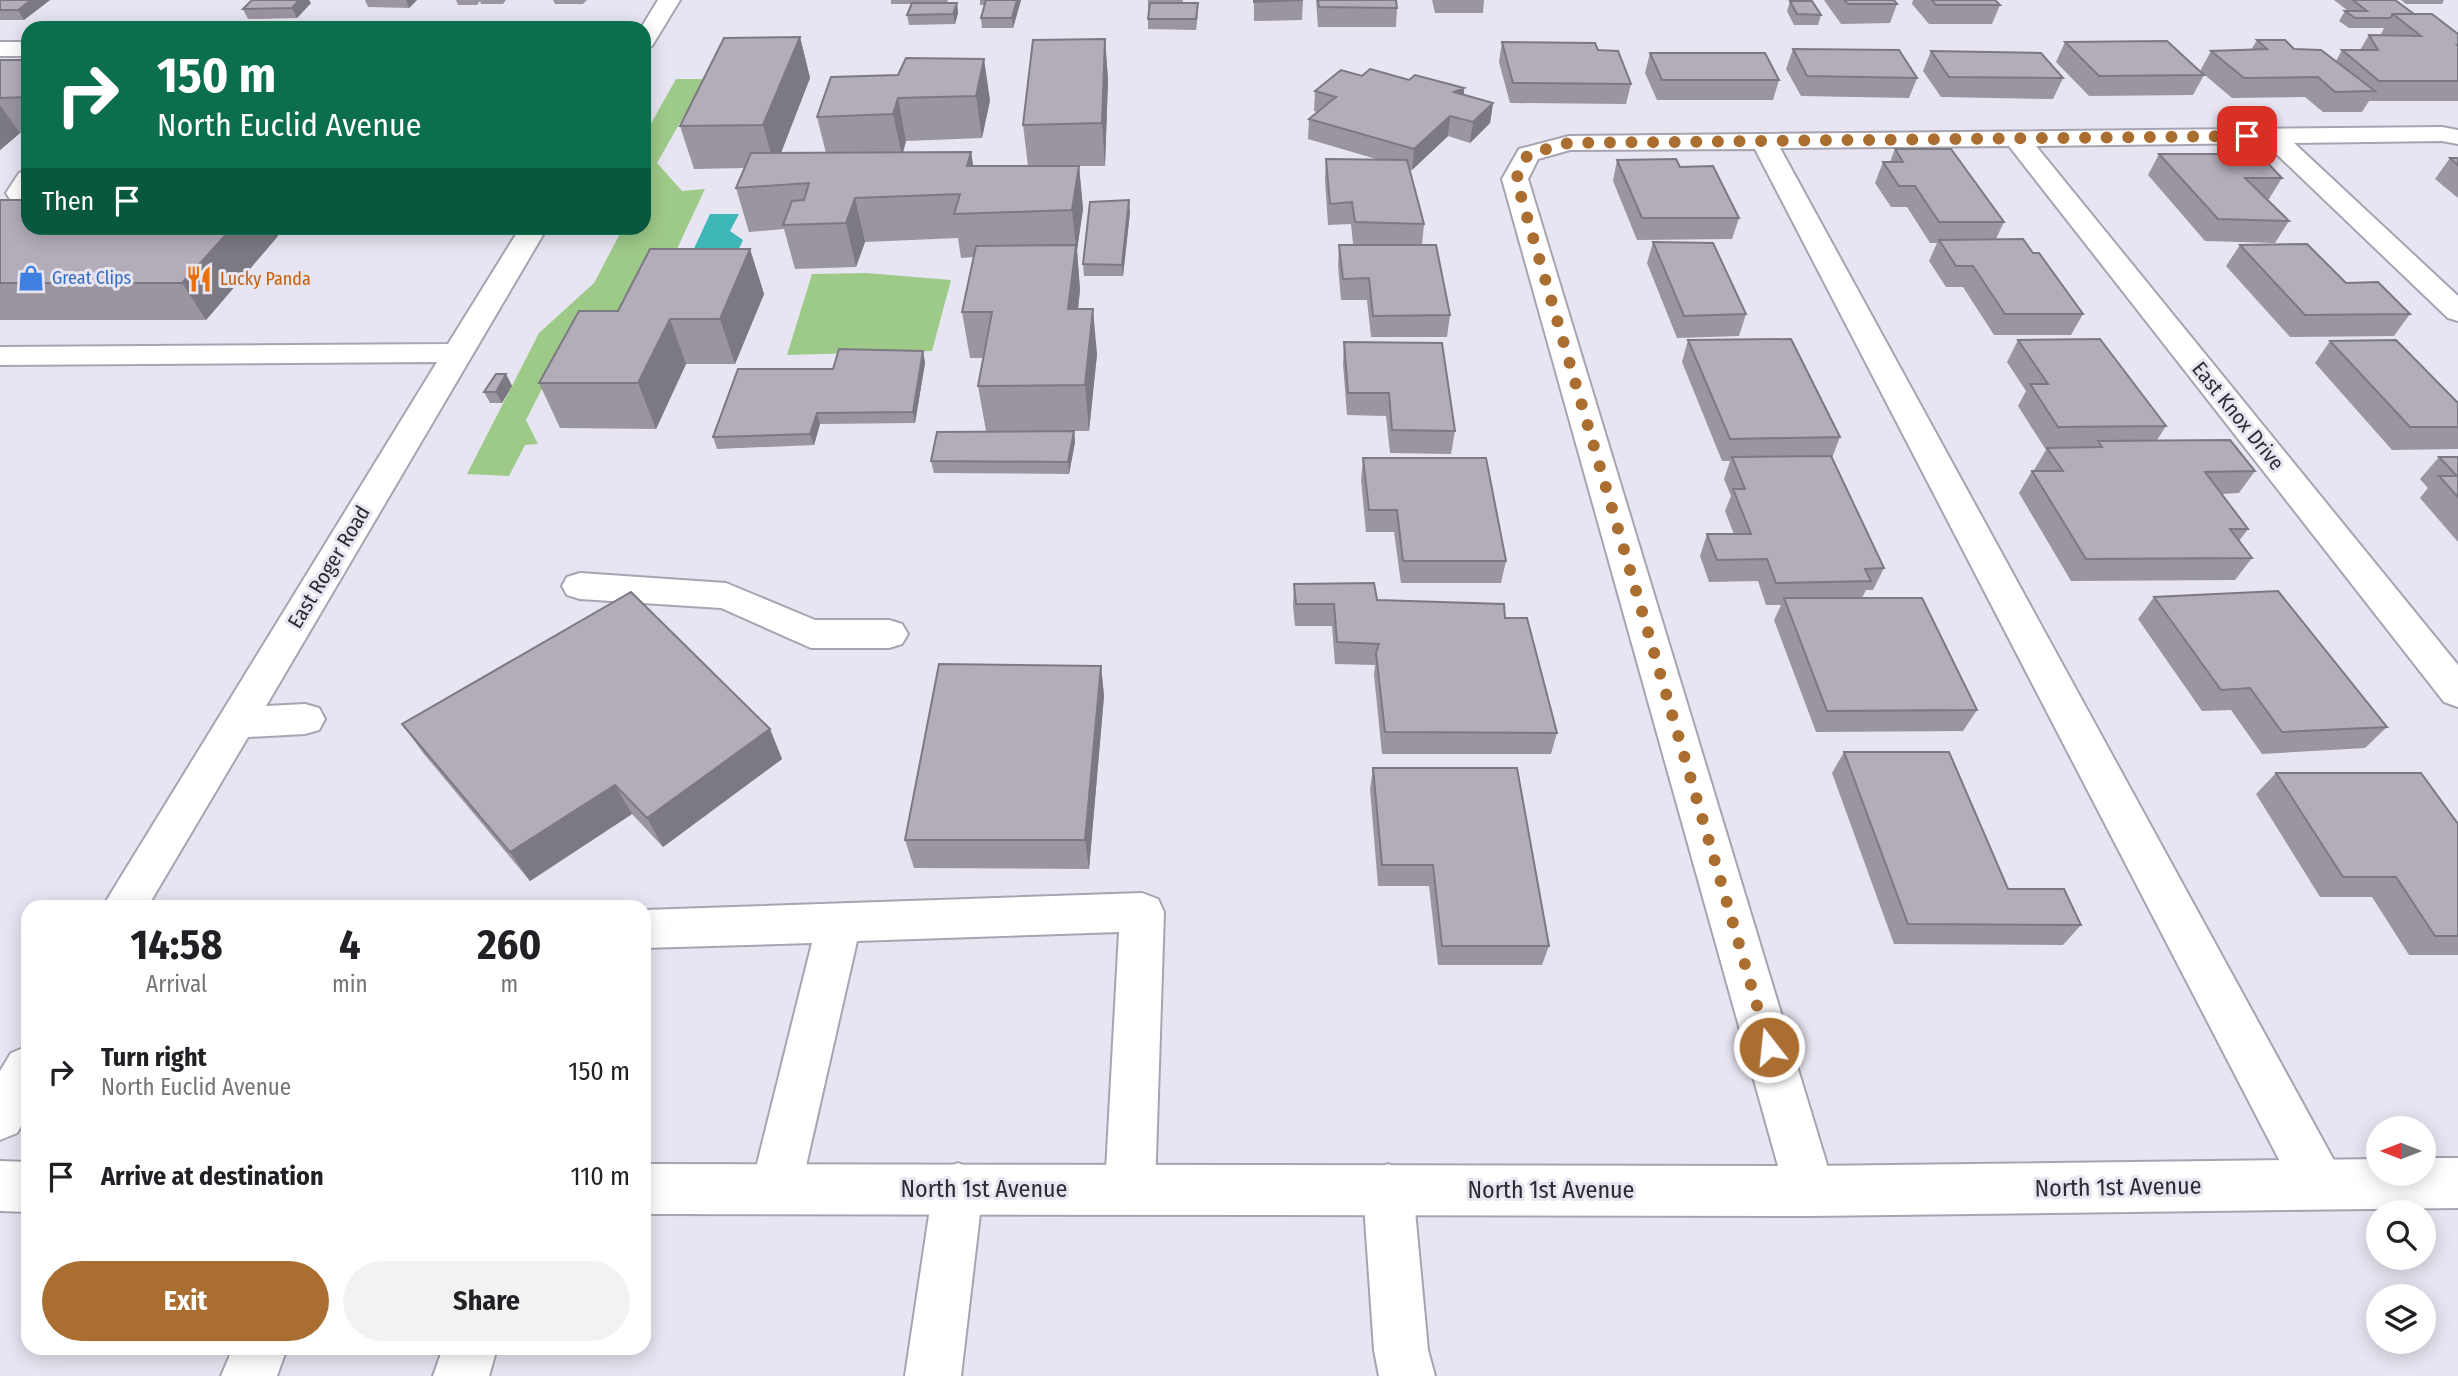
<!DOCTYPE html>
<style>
:root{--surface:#fff;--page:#f2f2f2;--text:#202124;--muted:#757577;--accent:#aa6e30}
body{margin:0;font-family:"Fira Sans Condensed",sans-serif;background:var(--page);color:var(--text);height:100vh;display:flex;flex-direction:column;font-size:26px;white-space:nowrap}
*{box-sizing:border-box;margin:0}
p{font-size:23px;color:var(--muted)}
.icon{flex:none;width:38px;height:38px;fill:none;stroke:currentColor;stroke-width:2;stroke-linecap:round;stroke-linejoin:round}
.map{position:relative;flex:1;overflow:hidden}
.panel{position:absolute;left:21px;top:900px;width:630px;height:455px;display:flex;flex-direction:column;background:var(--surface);border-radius:21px;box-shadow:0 4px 18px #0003}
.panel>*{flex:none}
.guide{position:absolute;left:21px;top:21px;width:630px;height:214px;border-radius:21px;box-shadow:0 4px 18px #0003;background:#0b6e4f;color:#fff;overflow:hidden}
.needle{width:46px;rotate:270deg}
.controls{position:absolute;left:2366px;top:1116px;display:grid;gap:14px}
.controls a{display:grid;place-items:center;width:70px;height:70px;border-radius:50%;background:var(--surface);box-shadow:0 4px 18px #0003;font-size:35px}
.pin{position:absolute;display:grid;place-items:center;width:60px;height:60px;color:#fff;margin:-30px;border-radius:14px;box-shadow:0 4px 10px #0006}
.me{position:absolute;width:77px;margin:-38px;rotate:344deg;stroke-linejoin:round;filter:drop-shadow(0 0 5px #0008)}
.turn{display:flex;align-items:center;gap:24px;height:147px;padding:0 21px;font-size:32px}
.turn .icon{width:91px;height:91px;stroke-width:2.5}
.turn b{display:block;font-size:49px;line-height:60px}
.then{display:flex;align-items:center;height:66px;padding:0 21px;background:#0003;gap:14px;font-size:26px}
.eta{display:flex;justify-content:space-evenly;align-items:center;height:119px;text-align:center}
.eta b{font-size:42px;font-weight:700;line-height:49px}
.primary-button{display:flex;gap:14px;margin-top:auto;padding:14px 21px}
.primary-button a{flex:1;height:80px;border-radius:42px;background:var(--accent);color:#fff;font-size:28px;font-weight:700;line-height:80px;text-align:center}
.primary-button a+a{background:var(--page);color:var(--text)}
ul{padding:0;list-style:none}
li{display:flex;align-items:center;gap:21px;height:105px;padding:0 21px}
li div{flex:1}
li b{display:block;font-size:26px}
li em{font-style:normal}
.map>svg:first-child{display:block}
</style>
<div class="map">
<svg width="2458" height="1376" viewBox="0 0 2458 1376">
<rect width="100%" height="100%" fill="#e8e5f2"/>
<path fill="#9eca89" d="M676,79H705L657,163L682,191L705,189L662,281L551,371L526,420L538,444L525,445L509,476L467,474L539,333L594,283L623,228H644V136Z
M866,273L951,280L932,351L787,355L812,274Z"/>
<path fill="#3fb7b9" d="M710,214H739L730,231L743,240L737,253L691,255Z"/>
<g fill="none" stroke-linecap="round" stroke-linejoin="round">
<g stroke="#a7a4b1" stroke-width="4">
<path id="minor" d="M658,0H680L652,46L644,48V28H641Z
M0,42H28V56H0Z
M2442,127L2458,130V144L2442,141L2294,143L2458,296V321L2448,318L2265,143L2036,146L2458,665V707L2444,702L2009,146L1780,148L2337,1166L2344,1184L2337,1202L2319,1209L2301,1202L1755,149L1570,150L1538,159L1528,179L1835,1191L1828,1209L1810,1216L1792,1209L1785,1191L1502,179L1519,149L1569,136Z
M28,170V199L19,201L10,199L6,193L19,173Z
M520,228H547L266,706L305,704L319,708L325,719L319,730L305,734L248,737L148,906H103L437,362L0,365V347L448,344Z
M580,573L726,583L815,620H889L902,624L908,634L902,644L889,648H811L721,608L580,599L567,595L562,586L567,577Z
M1142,893L1158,899L1164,912L1155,1189L1148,1207L1130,1214L1112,1207L1105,1189L1119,932L857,941L801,1188L794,1206L776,1213L758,1206L751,1188L812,943L644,948V910Z
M28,1046V1114L17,1133L0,1140V1071L11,1053Z
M958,1163L976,1170L983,1188L961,1376H905L933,1188L940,1170Z
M1388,1164L1406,1171L1413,1189L1428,1350L1435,1376H1379L1374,1350L1363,1189L1370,1171Z
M233,1348H287L277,1376H221Z
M443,1348H497L489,1376H433Z"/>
</g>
<g stroke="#a7a4b1" stroke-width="4">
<path id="major" d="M2424,1158H2458V1208L1810,1216L644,1214V1164L1810,1166L2378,1159V1174H2424Z
M0,1161L28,1162V1212L0,1211Z"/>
</g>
<use href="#minor" fill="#fff" fill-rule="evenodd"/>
<use href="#major" fill="#fff" fill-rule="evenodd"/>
</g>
<path fill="#9a959f" d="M0,0H50L24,20H0Z
M365,0H417L409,8L368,7Z
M456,0H506L503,4H481L480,1L477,5H458Z
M553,0H587L583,4H555Z
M891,0H948L947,3H957L958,13L955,24L909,25L907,15L912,4H891Z
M980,0H1055H1021L1013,28H982L981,18L985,5H980Z
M1148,0H1183L1182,3L1198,13L1196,30L1148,29Z
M1254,0H1303L1302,20L1254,21Z
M1316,0H1396L1397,8L1396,27H1318Z
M1432,0H1484L1483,13H1435Z
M1824,0H1894L1897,4L1890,23L1841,24Z
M1913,0H1995L2000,5L1992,24H1929L1912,4Z
M2334,0H2395L2414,14L2458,34V101H2369L2362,112H2323L2305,97L2232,98L2200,71L2211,51L2251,50L2257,40L2336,61L2342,50H2360L2369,35L2383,36L2381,34L2384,28H2349L2339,21L2345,11H2348Z
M2401,0H2444L2442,4H2406Z
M1790,1L1821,15L1818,25H1794L1787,11Z
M311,3L297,18L248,19L243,9Z
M800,37L810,78L781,153H826L817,117L898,75L990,100L982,138L906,141L903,152H971L973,166H1028L1023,125L1105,39L1108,80L1105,166H1079L1083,209L1077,250L1080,290L1078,309L1097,354L1089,431H1074L1075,442L1069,474L934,473L931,461L986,431L978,386L983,358H970L962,312L974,257L961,258L958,238L865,242L856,267L795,269L784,229L749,232L736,188L745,168L694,169L680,126Z
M1502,42L1598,50L1631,84L1626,104L1510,103L1499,62Z
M2065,42L2204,75L2193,95L2089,96L2056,62Z
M1793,49L1917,78L1909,98L1801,96L1786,69Z
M1931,51L2063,78L2053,99L1941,97L1923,71Z
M1650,53L1779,80L1773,100H1657L1645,73Z
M0,60H28V133H20L0,150Z
M1362,76L1409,80L1464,88V95L1493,103L1490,123L1470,143L1448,136L1412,170H1410L1424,224L1422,245L1450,315L1447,337H1371L1367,300H1341L1338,266L1339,245H1393L1353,244L1351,224L1328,225L1325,180L1326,159H1376L1308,139L1309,119L1317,112L1314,111L1315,91Z
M1895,149L2004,222L1996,239L2033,253L2083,314L2071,335H1994L1963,287H1946L1929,261L1937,243H1930L1907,207H1891L1875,183L1883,162H1890Z
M2159,154L2282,178L2269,199H2267L2289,221L2275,243L2205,241L2148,175Z
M2450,158H2458V198L2435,179Z
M1617,160L1680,167L1739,218L1732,239L1637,240L1613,181Z
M0,200L278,236L206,320H0Z
M1130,212L1123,276H1084L1083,264Z
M1653,242L1746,314L1739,336L1677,338L1647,263Z
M2240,245L2346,283L2410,314L2394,336L2290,337L2226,266Z
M750,249L764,294L735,364H686L656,429L560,428L539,383L618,311Z
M1688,340L1840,437L1832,458L1884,568L1873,590H1866L1862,598L1977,710L1963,731L1816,732L1774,620L1781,605H1766L1758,581L1709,582L1700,556L1707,534H1734L1725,511L1731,496L1724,479L1730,461H1722L1682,362Z
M2018,340L2166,426L2157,440L2255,471L2239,493L2221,494L2248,529L2239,541L2252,558L2235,580L2071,581L2019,493L2032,471H2035L2034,470L2046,450L2018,406L2026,391L2007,362Z
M2330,341L2458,403V449L2392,450L2315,363Z
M1344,342L1455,431L1451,454L1390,453L1386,416L1347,415L1343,364Z
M923,351L925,363L915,423L820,424L814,445L717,449L713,437L833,369Z
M506,374L512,386L502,403H490L484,392Z
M2439,457H2458V542L2420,498L2428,488L2420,479Z
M1363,458L1506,561L1501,583H1401L1394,532H1366L1361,480Z
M1294,584L1377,600L1505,618L1557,733L1551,754H1382L1374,675L1375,665L1335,664L1332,626H1295L1293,606Z
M2154,597L2387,727L2365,748L2262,754L2231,710L2202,711L2138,619Z
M1101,666L1104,696L1089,869L914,868L905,840Z
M402,724L770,729L782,759L663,847L632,814L530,881L424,754Z
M1844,752L2008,889L2081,925L2063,945L1894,944L1832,773Z
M1373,768L1549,946L1542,965H1438L1429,886H1378L1370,789Z
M2276,773L2458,824V955H2409L2372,897H2320L2256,794Z"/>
<path fill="#7d7982" d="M31,0H50L24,20L18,10Z
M299,0H309L311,3L297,18L292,8Z
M406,0H417L409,8Z
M1017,0H1021L1013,28L1012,18Z
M957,3L958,13L955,24L953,14Z
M800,37L810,78L775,168L763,125Z
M1105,39L1108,80L1105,166L1102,123Z
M984,59L990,100L982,138L976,96Z
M1464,88L1462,108L1454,92Z
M898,98L906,141L902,156L893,114Z
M1493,103L1490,123L1470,143L1473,122Z
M0,105L20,133L0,150Z
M1450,116L1448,136L1412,170L1414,149Z
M971,152L978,195L967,166Z
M1079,166L1083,209L1077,250L1080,290L1073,354L1068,309L1076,249L1072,210Z
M855,198L865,242L856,267L846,223Z
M1129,200L1130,212L1123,276L1122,265Z
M232,228H274L278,236L206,320L182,283Z
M750,249L764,294L735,364L720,319Z
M1093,309L1097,354L1089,431L1085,385Z
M670,319L686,364L656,429L638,383Z
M923,351L925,363L915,423L913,412Z
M506,374L512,386L502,403L496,392Z
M817,413L820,424L814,445L810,434Z
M1074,431L1075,442L1069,474L1068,462Z
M1101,666L1104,696L1089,869L1085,840Z
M770,729L782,759L663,847L647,818Z
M615,785L632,814L530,881L510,852Z"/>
<path fill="#b3adb9" stroke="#7d7982" stroke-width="2" d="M0,0H31L18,10H0Z
M252,0H299L292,8L243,9Z
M986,0H1017L1012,18H981Z
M1254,0H1303L1254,2Z
M1318,0H1396L1397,8L1319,7Z
M1844,0H1894L1897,4H1848Z
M1932,0H1995L2000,5H1936Z
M2353,0H2395L2414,14H2393L2390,18H2355L2345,11H2367Z
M1790,1H1812L1821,15L1797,14Z
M912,3H957L953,14L907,15Z
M1150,3H1198L1196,19H1148Z
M2393,14H2432L2458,34V45H2457L2458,46V81H2379L2342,50H2378L2369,35L2421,36Z
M800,37L763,125L680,126L724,38Z
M1105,39L1102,123L1023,125L1033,40Z
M2257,40H2285L2294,49L2321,50L2375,91L2335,92L2318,77L2244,78L2211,51L2267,49Z
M2167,41L2204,75L2099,76L2065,42Z
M1502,42L1595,43L1598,50L1618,51L1631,84L1513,83Z
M1793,49L1899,50L1917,78L1807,76Z
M1931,51L2041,53L2063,78L1949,77Z
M1650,53H1765L1779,80H1662Z
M906,58L984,59L976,96L898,98L893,114L817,117L831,77L898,75Z
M0,60H28V97L0,98Z
M1370,69L1409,80L1415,75L1464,88L1454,92L1493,103L1473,122L1450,116L1414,149L1309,119L1336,97L1315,91L1341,70L1362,76Z
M1895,149H1951L2004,222H1939L1915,186H1899L1883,162H1903Z
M971,152L967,166H1079L1072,210L954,214L960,194L855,198L846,223L783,225L792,201L804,200L809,183L736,188L751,153Z
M2159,154H2259L2282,178H2245L2289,221L2218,219Z
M2450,158H2458V165Z
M1326,159L1407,160L1424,224L1355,222L1352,202L1330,204Z
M1676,159L1680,167L1713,166L1739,218H1642L1617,160Z
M0,200H28V228H232L182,283H0Z
M1129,200L1122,265L1083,264L1090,202Z
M2023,239L2033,253H2039L2083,314H2005L1973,266H1956L1939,240Z
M1653,242L1713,243L1746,314L1684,316Z
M2307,244L2346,283L2378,282L2410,314L2305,315L2240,245Z
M1076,245L1068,309H1093L1085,385L978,386L992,312H962L976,246Z
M1339,245H1436L1450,315L1373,316L1369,278L1343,279Z
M650,249H750L720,319H670L638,383H539L579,311H618Z
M1791,339L1840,437L1730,439L1688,340Z
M2100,339L2166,426L2058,427L2030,384H2048L2018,340Z
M2396,340L2458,403V427H2410L2330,341Z
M1344,342L1442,343L1455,431L1392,430L1389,393H1348Z
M839,349L923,351L913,412L817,413L810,434L713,437L738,369H833Z
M496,374H506L496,392H484Z
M1074,431L1068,462L931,461L937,432Z
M2230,440L2255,471L2205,472L2248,529H2230L2252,558L2086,559L2032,471H2063L2047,448L2102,447L2098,441Z
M1831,456L1884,568L1865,569L1871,581L1776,583L1767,559L1717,560L1707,534H1751L1733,489H1745L1732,457Z
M2439,457H2458V497L2439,476H2457Z
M1363,458H1486L1506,561H1403L1397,510H1369Z
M1374,583L1377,600L1504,604L1505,618H1527L1557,733L1385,732L1376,653L1379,644L1337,642L1334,604H1296L1294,584Z
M2278,591L2387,727L2282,732L2250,688L2221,690L2154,597Z
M631,592L770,729L647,818L615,785L510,852L402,724Z
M1784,598H1922L1977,710L1827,711Z
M939,664L1101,666L1085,840H905Z
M1844,752H1949L2008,889H2064L2081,925L1908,924Z
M1373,768H1517L1549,946H1442L1433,865H1382Z
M2276,773H2421L2458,824V936H2435L2396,877H2343Z"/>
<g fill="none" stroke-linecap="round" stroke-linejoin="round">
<path stroke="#aa6e30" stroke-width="12" stroke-dasharray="0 21.6" d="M1769,1047L1516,179L1528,154L1569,143L2247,136"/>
</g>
<defs>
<g id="shop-bare" transform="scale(2.1)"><path d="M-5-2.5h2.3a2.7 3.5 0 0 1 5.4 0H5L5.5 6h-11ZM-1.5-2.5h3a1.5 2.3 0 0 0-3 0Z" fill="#3f7fe0" stroke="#e8e5f2" stroke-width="2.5" paint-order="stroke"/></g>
<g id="restaurant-bare" transform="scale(2.1)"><path d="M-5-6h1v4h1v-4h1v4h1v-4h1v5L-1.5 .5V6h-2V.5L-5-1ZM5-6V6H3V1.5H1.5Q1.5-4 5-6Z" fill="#e8710a" stroke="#e8e5f2" stroke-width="2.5" paint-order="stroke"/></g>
</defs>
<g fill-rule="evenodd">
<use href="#shop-bare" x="31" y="278"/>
<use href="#restaurant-bare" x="199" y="279"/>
</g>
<g text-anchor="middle" stroke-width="6" stroke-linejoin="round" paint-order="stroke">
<g font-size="18" fill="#366cbe" stroke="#e8e5f2" text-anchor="start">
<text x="52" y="284">Great Clips</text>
</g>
<g font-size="18" fill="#c56008" stroke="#e8e5f2" text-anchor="start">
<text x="220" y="285">Lucky Panda</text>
</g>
<g font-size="21" fill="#2d2c31" stroke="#e8e5f2">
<text transform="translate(2238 416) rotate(51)" y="7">East Knox Drive</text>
<text transform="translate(329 567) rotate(-59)" y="7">East Roger Road</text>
</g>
<g font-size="24" fill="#2d2c31" stroke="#e8e5f2">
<text transform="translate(2118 1187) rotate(-1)" y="8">North 1st Avenue</text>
<text x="984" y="1197">North 1st Avenue</text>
<text x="1551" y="1198">North 1st Avenue</text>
</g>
</g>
</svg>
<div class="controls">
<a><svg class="needle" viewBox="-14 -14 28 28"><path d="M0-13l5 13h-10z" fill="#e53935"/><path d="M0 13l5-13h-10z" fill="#757577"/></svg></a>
<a><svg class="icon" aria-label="search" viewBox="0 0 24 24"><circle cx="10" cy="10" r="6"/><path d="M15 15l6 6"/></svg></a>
<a><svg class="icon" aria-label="layers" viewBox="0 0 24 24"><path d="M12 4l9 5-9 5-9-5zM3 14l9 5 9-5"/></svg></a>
</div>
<div class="pin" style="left:2247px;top:136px;background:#d93025"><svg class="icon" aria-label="arrive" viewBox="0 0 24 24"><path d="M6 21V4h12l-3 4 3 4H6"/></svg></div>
<svg class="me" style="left:1769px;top:1047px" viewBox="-20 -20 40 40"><circle r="17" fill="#aa6e30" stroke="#fff" stroke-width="3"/><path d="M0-11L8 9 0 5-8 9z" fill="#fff"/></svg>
<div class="guide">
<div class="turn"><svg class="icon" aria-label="right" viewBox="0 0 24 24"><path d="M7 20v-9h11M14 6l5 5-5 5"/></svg><div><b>150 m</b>North Euclid Avenue</div></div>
<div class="then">Then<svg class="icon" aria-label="arrive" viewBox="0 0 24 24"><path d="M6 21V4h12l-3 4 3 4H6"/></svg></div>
</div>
<section class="panel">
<div class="eta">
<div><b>14:58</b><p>Arrival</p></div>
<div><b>4</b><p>min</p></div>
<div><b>260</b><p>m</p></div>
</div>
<ul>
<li><svg class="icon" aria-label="right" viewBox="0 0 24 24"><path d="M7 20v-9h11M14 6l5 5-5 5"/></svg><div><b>Turn right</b><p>North Euclid Avenue</p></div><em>150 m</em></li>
<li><svg class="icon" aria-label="arrive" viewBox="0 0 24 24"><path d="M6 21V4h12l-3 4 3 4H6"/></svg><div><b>Arrive at destination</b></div><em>110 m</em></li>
</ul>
<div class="primary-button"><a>Exit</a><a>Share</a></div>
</section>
</div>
